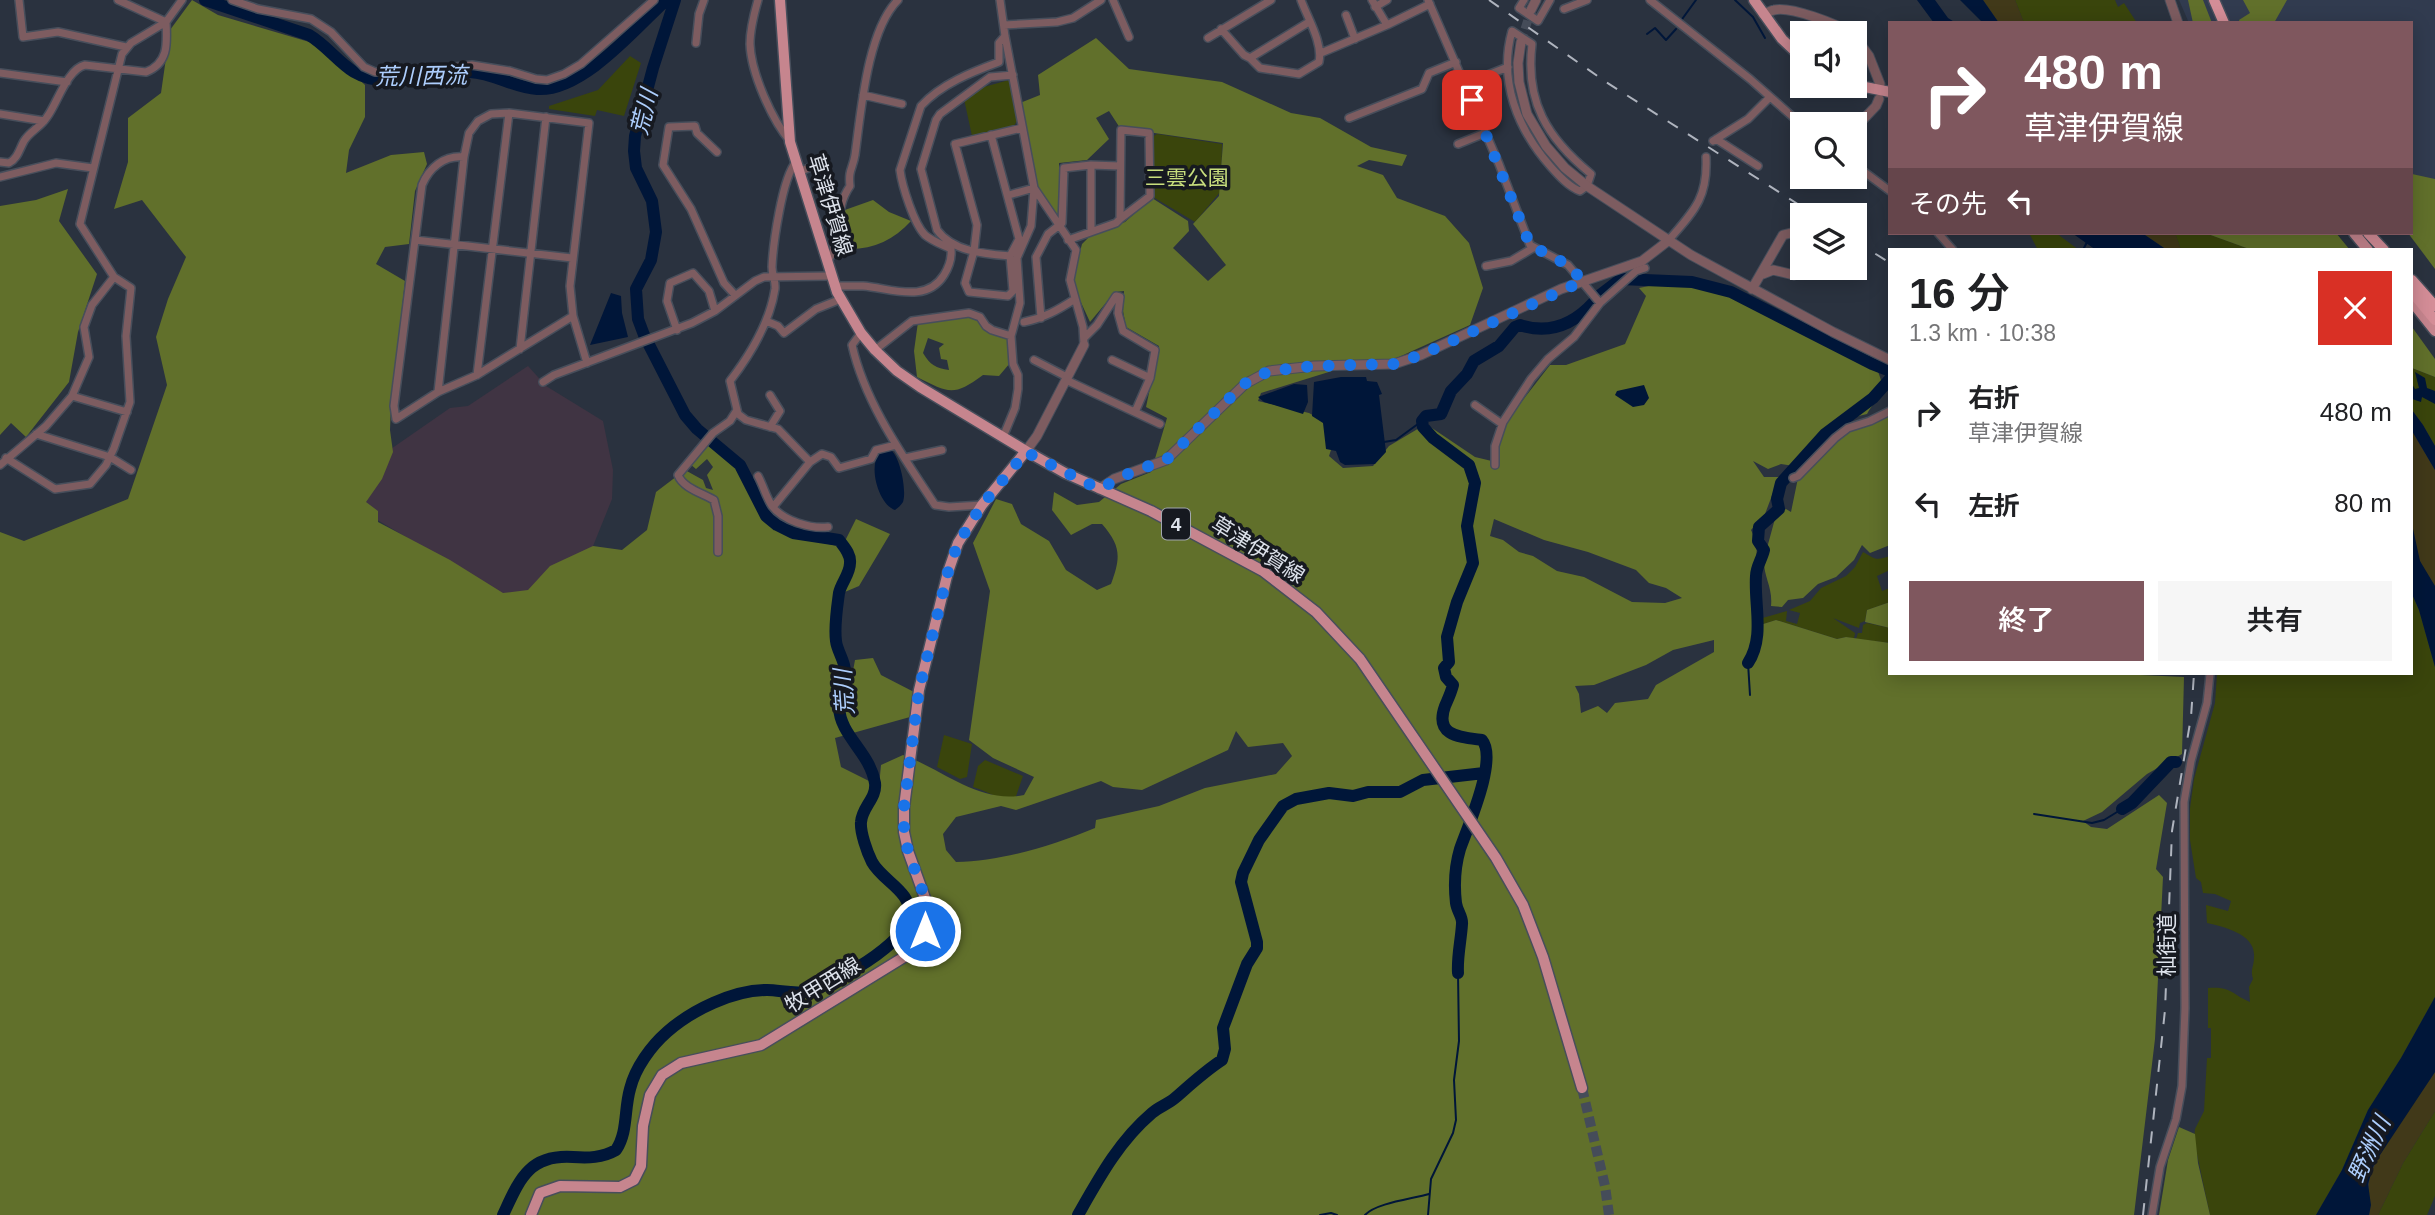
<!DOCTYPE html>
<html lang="ja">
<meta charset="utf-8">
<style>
:root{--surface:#fff;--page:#f6f6f6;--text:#202124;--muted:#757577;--accent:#7f575e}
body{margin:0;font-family:Arial,"Noto Sans JP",sans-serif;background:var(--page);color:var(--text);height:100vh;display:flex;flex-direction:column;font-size:26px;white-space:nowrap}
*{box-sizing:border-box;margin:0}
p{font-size:23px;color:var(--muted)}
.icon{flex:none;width:38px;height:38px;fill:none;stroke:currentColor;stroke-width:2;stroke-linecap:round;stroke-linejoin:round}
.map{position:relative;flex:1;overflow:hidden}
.side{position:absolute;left:1888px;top:248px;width:525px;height:427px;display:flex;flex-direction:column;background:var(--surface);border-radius:0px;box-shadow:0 4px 18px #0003}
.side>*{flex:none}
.top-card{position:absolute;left:1888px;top:21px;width:525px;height:214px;border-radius:0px;box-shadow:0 4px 18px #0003;background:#7f575e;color:#fff;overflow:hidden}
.tools{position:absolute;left:1790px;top:21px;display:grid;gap:14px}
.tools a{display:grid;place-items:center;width:77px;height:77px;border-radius:0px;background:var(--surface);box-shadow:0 4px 18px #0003;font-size:35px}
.pin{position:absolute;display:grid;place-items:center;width:60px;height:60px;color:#fff;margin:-30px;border-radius:14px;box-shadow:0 4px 10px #0006}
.me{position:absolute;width:77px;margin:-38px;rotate:0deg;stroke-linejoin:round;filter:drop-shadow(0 0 5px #0008)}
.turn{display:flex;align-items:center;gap:24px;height:147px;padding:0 21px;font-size:32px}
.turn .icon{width:91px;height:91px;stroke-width:2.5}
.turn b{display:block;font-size:49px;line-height:60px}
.then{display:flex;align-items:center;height:66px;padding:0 21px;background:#0003;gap:14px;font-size:26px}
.round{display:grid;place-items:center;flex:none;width:74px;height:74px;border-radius:0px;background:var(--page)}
.head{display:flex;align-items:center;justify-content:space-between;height:119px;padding:0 21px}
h1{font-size:42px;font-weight:600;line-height:52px}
.button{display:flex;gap:14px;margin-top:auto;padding:14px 21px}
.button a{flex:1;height:80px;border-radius:0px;background:var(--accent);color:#fff;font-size:28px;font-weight:600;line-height:80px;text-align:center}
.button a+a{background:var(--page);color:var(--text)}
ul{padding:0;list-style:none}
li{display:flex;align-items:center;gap:21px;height:91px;padding:0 21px}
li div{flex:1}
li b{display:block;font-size:26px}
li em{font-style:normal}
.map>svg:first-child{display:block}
</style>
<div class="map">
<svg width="2435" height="1215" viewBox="0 0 2435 1215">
<rect width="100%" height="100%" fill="#2a323f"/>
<path fill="#313b4f" d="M2179,0H2435V189L2412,187V23H2189Z"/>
<path fill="#403443" d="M528,366L546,386L603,421L613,470L612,499L591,551L542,590L503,595L354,506L388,451L450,408L468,406Z"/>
<path fill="#3a450c" d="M2015,0H2115L2118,7L2124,3L2137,23H2024Z
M630,56L641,63L624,116L597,110L595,116L549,109V106L598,90Z
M1009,80L1018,119L1014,126L972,136L964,99L973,90Z
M1157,134L1222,144L1221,191L1195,222L1153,197L1152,137Z
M2029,233H2056L2079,250H2038Z
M2175,233H2205L2252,250H2181Z
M2412,368L2435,377V446L2423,425L2412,410Z
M1863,552C1876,559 1874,561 1890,556V570L1877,576L1882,591L1890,588V602L1867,610L1865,621L1860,623L1859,628L1833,618L1855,633L1854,639L1846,637L1837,639L1776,620L1760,625L1753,623V616L1759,619L1787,611L1786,621L1797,624L1800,613L1789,610L1810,601L1821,588L1846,576L1855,567Z
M2412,594L2419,610L2435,667V997L2401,1058L2368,1110L2342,1170L2316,1215H2210L2194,1140L2195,1129L2204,1111L2207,1058H2211V1028H2208V988C2231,986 2233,995 2250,1002L2249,987L2253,979C2250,969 2254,967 2254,957C2256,934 2224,927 2207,923L2206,905L2228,911L2231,901L2215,894L2203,893L2201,882L2196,878L2190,840V808L2194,779L2215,703L2217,674H2412Z
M1867,623L1890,628V643L1856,639L1858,633H1862L1863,625Z
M944,735L972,744L967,777L960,779L937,767Z
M985,760L1023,776L1014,802C1000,800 987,791 973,787L978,766Z
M2435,1111V1196L2427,1215H2378L2403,1163Z"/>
<path fill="#61702b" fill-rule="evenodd" d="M192,0L218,15L323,46L365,85V117L349,150L346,173L391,155L424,152L427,164L415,191L409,244L385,247L376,264L405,281L391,404L390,430L393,452L382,479L366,502L378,511V522L450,560L503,593L528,590L550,566L593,546L622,550L647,530L656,492L685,470L703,480L706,488L713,490L707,475L713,467L707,459L696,469L690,464L713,441L741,461L769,517L806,539L842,547L856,519L890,534L859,586L840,594L834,619L839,668L836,703L849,693L855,660L873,658L881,675L914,692L910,717L835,738L841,767L879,786L881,765L903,755C942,769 979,804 1024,795L1034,777L993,758L969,740L990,591L973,543L996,499L1012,504L1021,524L1049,541L1066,570L1097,590L1111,584C1121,557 1121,546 1102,524H1092L1071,535L1052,510L1054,492L1077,505L1099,502L1121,484L1151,472L1167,418L1146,407L1159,346L1126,327L1123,311L1124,291L1115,292L1090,322L1072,283L1082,244L1091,235L1125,222L1152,198L1188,221L1189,231L1173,248L1208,281L1226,265L1193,224L1219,196L1223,143L1120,128L1109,111L1096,118L1109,139L1087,160L1059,163L1060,221L1039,191L1031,160L1020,103L1040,95L1038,75L1096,38L1129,69L1222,82L1291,113L1320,118L1371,147L1407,155L1402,166L1369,160L1357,166L1383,175L1397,198L1445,216L1469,243L1483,288L1470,325L1390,361L1361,362L1261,393L1258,401L1309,413L1338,429L1329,456L1343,468L1373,466L1389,446L1426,424L1475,457L1500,463L1499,441L1509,418L1550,365H1566L1625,344L1646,296L1639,288C1668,282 1685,279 1714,286L1877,369C1889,400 1881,390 1867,414C1832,421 1822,443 1800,467L1781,464L1768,469L1753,461L1764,477H1779L1765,514L1751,530L1757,543L1753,623L1760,625L1776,620L1837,639L1846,637L1890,643V674H2119L2184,677L2182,754L2147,774L2102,812L2083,821L2091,827L2107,829L2159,795L2167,803L2156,869L2163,877L2155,1039L2134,1215H0V532L24,541L128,499L167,385L156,337L168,299L186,257L142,200L114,209L128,162V118L161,93L170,30ZM1494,519L1544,540L1588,552L1636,570L1649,583L1666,588L1682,598L1665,603L1632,602L1584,577L1557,571L1533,556L1519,552L1503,540L1490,536ZM1714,640V652L1656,685L1648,699L1615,703L1607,713L1598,706L1581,713L1579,694L1575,686L1594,685L1646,665L1673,650ZM1236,731L1248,747L1283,743L1292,756L1276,774L1205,788L1159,806L1096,820L1095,828C1052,846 1002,861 956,862L946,850L943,834L956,817L1001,806L1016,810L1101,781L1113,787L1142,790L1228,750Z
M2188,0H2203L2212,23H2193Z
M2243,0H2287L2274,23H2240L2239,20L2250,13Z
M2412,174L2435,179V269L2408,233H2412Z
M68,189L59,221L97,274L78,332L69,382L26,437L11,423L0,435V206L36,200Z
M873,200L889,212L911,221C891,243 867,252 837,248L842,211Z
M2205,233H2336L2350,250H2252Z
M966,316L973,317L1010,340V363L999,376L983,375C953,397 949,393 917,377L914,351L918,322ZM928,338L944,344L939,348L941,359L947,360L949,370C936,368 930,365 923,353Z
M2412,327L2435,359V377L2412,368Z
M1890,413V545L1870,553L1862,545L1854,560L1836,577L1818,584L1803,598L1788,600L1782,607L1771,606C1773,587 1763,576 1764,559L1776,515L1786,509L1791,512L1798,478L1820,456L1833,433L1858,427Z
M1890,602V628L1865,622L1867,610Z
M2179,1127L2195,1134L2198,1163L2210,1215H2159L2168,1160Z"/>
<path fill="#413919" d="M1983,0H2015L2024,23H1999Z
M2142,233H2175L2181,250H2167Z
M2412,431L2435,470V586C2401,547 2412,480 2412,431Z
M2435,1072V1111L2403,1163L2378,1215H2369C2372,1204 2367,1194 2369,1183C2372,1157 2419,1096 2435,1072Z"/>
<path fill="#001639" d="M1917,0H1935L1948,18L1956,23H1934Z
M1960,0H1983L1999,23H1983Z
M2072,233H2142L2167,250H2096Z
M611,293L621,296L622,313L628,337L590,345Z
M2415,372L2425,378L2427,388L2435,391V404L2422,397L2421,402L2412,399V384L2415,389L2419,388Z
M1341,377H1366L1367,381L1377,382L1382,394L1379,395L1386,452L1375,464L1345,465L1340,462L1336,451L1326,449L1323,423L1312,416L1314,382Z
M1294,384L1307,385L1308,402L1303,414L1264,402L1258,397Z
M1644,385L1649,398L1644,405L1633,407L1615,395L1617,391Z
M2412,410L2423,425L2435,446V470L2412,431Z
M890,449C900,456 907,490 903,502C901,505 898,508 895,510C879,505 868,467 879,454C882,451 886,450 890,449Z
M2412,524L2420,561L2435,586V667L2419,610L2412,594Z
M2435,997V1072L2374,1164L2368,1184L2371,1205L2369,1215H2316L2342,1170L2368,1110L2401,1058Z"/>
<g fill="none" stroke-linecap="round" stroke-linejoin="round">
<path stroke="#001639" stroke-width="2" d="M1735,0L1753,17L1765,38
M1680,22L1696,0
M1647,34L1655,28L1666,40L1676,29
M1798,44H1802
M2083,250L2087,242
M1384,442L1396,440L1422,421
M1748,663L1750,695
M2034,814L2092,823L2104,820L2122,809
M1320,1215L1331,1213L1337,1215
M1365,1215C1376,1203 1412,1199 1429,1194
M1428,1215L1431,1179L1453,1133L1456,1120L1454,1080L1459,1041L1458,973"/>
<path stroke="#001639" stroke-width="12" d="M205,0L309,35C326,45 338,62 354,72C389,93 433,70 470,72C494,73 514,88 537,89C582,92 635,29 666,0
M1600,295L1621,279L1692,282L1731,292L1872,364L1890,371
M1748,663C1765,637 1754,605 1756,576C1756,567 1762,559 1764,550L1758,541L1759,527L1779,509L1777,499L1781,483L1825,434L1873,398L1890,379
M2122,809L2132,803L2171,762H2176
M1458,973C1457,956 1461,941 1462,924C1463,917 1457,911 1456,903C1454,886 1455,866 1460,849C1468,826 1498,759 1482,740C1460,737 1434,736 1445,706C1448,699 1451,693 1453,685L1446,677L1444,668L1449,662L1447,637L1457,602L1473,563L1467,526L1475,483L1469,465L1433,438L1423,427L1422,421L1426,416L1441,414L1451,391L1467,374L1474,361L1499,346L1515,327L1520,325C1550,335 1574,324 1594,302
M503,1215C519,1181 528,1154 573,1157C588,1158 602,1158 616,1150C628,1132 624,1110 630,1089C635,1068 651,1046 667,1032C692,1010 733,990 767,990C780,990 797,995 810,991C834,984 905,944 909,917C913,891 883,882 872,862C867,852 860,832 861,822C862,807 877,798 875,783C870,752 840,736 839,707C839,695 846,683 845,671C845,661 837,651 836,641C834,626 837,608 839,593C841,583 850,574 850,563C851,554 844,547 839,540L793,533L777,525L766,516L740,465L697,429L685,415L644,335L638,319L636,289L651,260L656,232L652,201L636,168L634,151L635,136L653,68L675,0
M1078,1215C1099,1178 1119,1141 1152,1113C1159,1107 1168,1104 1175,1098C1190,1085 1205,1071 1222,1060L1225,1049L1223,1028L1247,964L1257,948V942L1241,882L1243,873L1259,840L1283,806L1296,799L1329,793L1353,796L1368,792H1400L1423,780L1484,773"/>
<path stroke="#454c59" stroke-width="9" stroke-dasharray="9 4.5" stroke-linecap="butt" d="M1521,42L1531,10"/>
<path stroke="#454c59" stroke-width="10" stroke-dasharray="10 5" stroke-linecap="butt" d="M1582,1088L1605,1186L1609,1215"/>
<g stroke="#474e5b" stroke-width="10">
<path id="minor" d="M19,0L23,37L58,32L126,47
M232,0L258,9L311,19L331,32L364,67L375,72L430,70L472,65L510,71L536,79L547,80L564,74L581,64L654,0
M758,0C754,14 750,29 750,44C751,73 772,120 790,141
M1000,0L1005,36L1034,188L1076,250L1070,280L1083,327L1084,345
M1113,0L1129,37
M1301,0C1308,19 1323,43 1319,62L1299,74L1260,68L1250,58L1309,22
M1372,0L1387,25
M1428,0L1499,164L1530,245L1568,265L1600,303L1574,337L1548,359L1531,379L1503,422L1495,446V465
M1524,0L1519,8L1538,21L1550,0
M1650,0L1750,79L1802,125
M1375,7L1387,0
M1564,9L1587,0
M1346,15L1355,39
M1004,25L1057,22L1073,18L1101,0
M1221,29L1244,55L1250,58
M1512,31L1532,44C1525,102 1547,138 1591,174L1587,186L1580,191C1569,187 1559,176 1551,167C1518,130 1498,81 1512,31Z
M1208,38L1271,0
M696,43L699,14L704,0
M1321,53L1387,25L1430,4
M0,73L67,82
M1465,84L1508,67
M863,95L902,104
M0,114L44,121
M1349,118L1422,89L1429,73L1456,62
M991,135L1019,239L1010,256L1013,291L1008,296L969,292L965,283L974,251L977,225L955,144L1022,128
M1716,139L1758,166
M1713,141L1748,119L1770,97
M1458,144L1485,133
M717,152L697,133L695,126L669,127L663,165L691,209L724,283L735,295
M0,162L9,163C18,158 19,150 24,141C30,131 41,127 47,117C57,104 67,69 85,65L146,72C169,63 167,43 166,22L118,0
M796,162C782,178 773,245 772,267C772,275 776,281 775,289C770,321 750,355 730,381L738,414L746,420L778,429L810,462L822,454L831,457L839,468L871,459L876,450L896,445
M1091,165V231
M1855,165L1890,191
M799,172L825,161
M0,177L56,163L93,168
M1938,233L1953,250
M415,240L572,258
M1068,240L1116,223L1120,219L1150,196L1149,133L1121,130L1120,219
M1668,241C1694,211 1708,198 1706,157
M1010,256C985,254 953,252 937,230L921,169L936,120L940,114L990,77L1013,75
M827,262C845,237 832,212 850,186C848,170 853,168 855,155C861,112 867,31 898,0
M1486,266L1511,261L1533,248
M835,286C844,286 854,286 863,286C890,288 926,304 944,275C949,267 952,259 951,249C943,245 932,241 925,235C914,224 902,186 900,170L921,106C941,84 972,72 999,62V43L1005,36
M1600,303L1636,271L1645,268
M573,316L477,375L438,392L396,419L394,406L422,185C429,168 444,155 464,157L469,133L478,121L491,114L509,113L589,123L570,286L573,316L587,363
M1041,318L1036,257L1048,234L1062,223L1064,168L1091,165L1120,166
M766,321L778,326L784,333L816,309L841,299
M1024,322C1044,318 1058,310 1075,299
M677,330L667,301L670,283L693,273L709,291L715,311
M861,333L852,345C865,403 903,456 935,505L949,507L982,505
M1085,337L1097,325L1116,296L1120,297L1118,313L1123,331L1155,350L1150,378L1135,412
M520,349L546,117
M875,350L912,321L969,313L980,317L986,326L992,330L1011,336
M1034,360L1067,377
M1112,360L1150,378
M477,375L509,113
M1066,380L1160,424
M543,382L554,375L692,323L715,311L755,281L764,277L831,276
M438,392L464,157
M72,396L127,412
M1475,405L1502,424
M770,427L780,411L770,395
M36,434L110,457L131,470
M1003,437L1015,408L1018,389V375L1013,364L1011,336L1020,303L1017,258L1031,226L1034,188L1009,195
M6,458L55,489L90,484L106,465L114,448L130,402L126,336L131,288L114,277L80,224L122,54L131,43L166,22L182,0
M905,458L942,450
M0,465L46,426L72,396L89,357L84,327L92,305L114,277
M758,476C763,485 766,497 772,506C783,521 811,529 828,527
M1793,478L1798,476L1835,438L1848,428L1870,421L1890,411
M773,507L810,462
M718,552V516L714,500C702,493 683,488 678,475L713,433L730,421L737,410
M2152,1215L2160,1167L2176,1119L2182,1086L2185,1008L2184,802L2191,761L2207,703L2210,674"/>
</g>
<g stroke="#474e5b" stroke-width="11">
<path id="tertiary" d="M2170,0L2178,23
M1531,10L1536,0
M1763,14C1764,14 1773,10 1774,10C1791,6 1836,24 1851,33
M1855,37L1869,56L1880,84
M1521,42L1518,63L1519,82L1527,114L1546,146L1565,168L1587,186L1691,255L1833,332L1890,360
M1855,128L1876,106L1879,99
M1763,274L1773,270L1794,275L1802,265
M1752,289L1783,235L1791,233L1802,240
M1026,451L1037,436L1084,345
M1099,489L1114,479L1166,460L1245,384L1269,371L1314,366L1394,364L1421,355L1561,289L1642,261L1668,241"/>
</g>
<g stroke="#474e5b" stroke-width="13">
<path id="primary" d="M780,0L790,142L837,292L861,333L875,350L897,371L920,387L1026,451L1065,473L1151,511L1263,571L1316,612L1360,659L1496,858L1523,905L1543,957L1582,1088
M1754,0L1782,39L1802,58
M1855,85L1890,92
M2354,233L2368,250
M2412,302L2435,331
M531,1215L540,1193L560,1186L620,1187L634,1180L641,1166L643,1126L650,1095L662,1075L681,1063L761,1045L909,954L920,943L928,920L925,898L908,851L904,832V807L919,690L948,572L958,543L982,505L1026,451"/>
</g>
<g stroke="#474e5b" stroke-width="13">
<path id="trunk" d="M2214,0L2224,23
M2368,233L2384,250
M2412,280L2435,306
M2412,292L2435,320"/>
</g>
<use href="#minor" stroke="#7d5c60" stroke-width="7"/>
<use href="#tertiary" stroke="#7d5c60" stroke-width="9"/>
<use href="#primary" stroke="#c6858e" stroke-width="10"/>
<use href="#trunk" stroke="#d48d97" stroke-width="10"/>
<path stroke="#afb4be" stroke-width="2" stroke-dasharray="12 12" stroke-linecap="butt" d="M1489,0L1606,82L1815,215
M1855,241L1890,263
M2143,1215L2165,1010L2172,831L2191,717L2194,674"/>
</g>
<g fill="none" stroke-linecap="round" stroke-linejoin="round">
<path stroke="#1a73e8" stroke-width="12" stroke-dasharray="0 21.6" d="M925,931L928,920L925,898L908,851L904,832V807L919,690L948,572L958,543L982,505L1026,452L1099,489L1134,471L1166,460L1244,384L1269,371L1314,366L1394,364L1421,355L1583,281L1568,265L1530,245L1472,100"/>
</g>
<g text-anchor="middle" stroke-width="7" stroke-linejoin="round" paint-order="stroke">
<rect fill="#161920" stroke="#a1a6ae" stroke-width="2" x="1162" y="508.5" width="28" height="31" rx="5"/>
<g font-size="19" font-weight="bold" fill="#dde2eb">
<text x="1176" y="531">4</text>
</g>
<g font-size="21" fill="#c8de7d" stroke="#161920">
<text x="1187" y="185">三雲公園</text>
</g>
<g font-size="21" fill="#dde2eb" stroke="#161920">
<text transform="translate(830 205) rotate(73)" y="7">草津伊賀線</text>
<text transform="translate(1258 550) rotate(32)" y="7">草津伊賀線</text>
<text transform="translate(2167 945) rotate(-90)" y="7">杣街道</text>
<text transform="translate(823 985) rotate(-32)" y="7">牧甲西線</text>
</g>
<g font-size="23" font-style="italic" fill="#adcefd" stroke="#161920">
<text transform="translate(421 76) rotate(-1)" y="8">荒川西流</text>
<text transform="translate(644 112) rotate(-76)" y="8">荒川</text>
<text transform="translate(844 692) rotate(-94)" y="8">荒川</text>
<text transform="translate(2369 1149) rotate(-65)" y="8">野洲川</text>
</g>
</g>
</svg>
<div class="tools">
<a><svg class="icon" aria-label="sound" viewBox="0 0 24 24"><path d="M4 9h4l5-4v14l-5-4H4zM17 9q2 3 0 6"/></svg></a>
<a><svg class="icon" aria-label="search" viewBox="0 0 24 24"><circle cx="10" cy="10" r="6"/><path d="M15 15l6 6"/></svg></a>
<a><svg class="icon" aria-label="layers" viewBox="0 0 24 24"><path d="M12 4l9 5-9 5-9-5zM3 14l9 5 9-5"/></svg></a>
</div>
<div class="pin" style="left:1472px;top:100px;background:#d93025"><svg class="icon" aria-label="arrive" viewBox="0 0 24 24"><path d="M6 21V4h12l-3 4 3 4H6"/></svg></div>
<svg class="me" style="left:925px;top:931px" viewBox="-20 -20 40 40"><circle r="17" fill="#1a73e8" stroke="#fff" stroke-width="3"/><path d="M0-11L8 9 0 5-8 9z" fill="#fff"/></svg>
<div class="top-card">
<div class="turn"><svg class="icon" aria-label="right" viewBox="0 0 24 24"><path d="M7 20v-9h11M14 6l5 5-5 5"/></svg><div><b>480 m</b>草津伊賀線</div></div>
<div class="then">その先<svg class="icon" aria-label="left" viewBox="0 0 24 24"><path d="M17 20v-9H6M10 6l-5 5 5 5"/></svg></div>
</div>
<section class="side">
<div class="head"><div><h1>16 分</h1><p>1.3 km · 10:38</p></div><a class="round" style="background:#d93025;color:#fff"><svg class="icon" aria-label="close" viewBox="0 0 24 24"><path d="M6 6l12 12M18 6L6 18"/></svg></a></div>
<ul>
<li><svg class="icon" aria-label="right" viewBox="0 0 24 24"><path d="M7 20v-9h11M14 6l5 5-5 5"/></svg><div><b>右折</b><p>草津伊賀線</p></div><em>480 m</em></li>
<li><svg class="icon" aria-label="left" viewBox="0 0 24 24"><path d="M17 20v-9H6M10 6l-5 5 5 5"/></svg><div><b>左折</b></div><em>80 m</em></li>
</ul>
<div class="button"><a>終了</a><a>共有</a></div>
</section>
</div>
